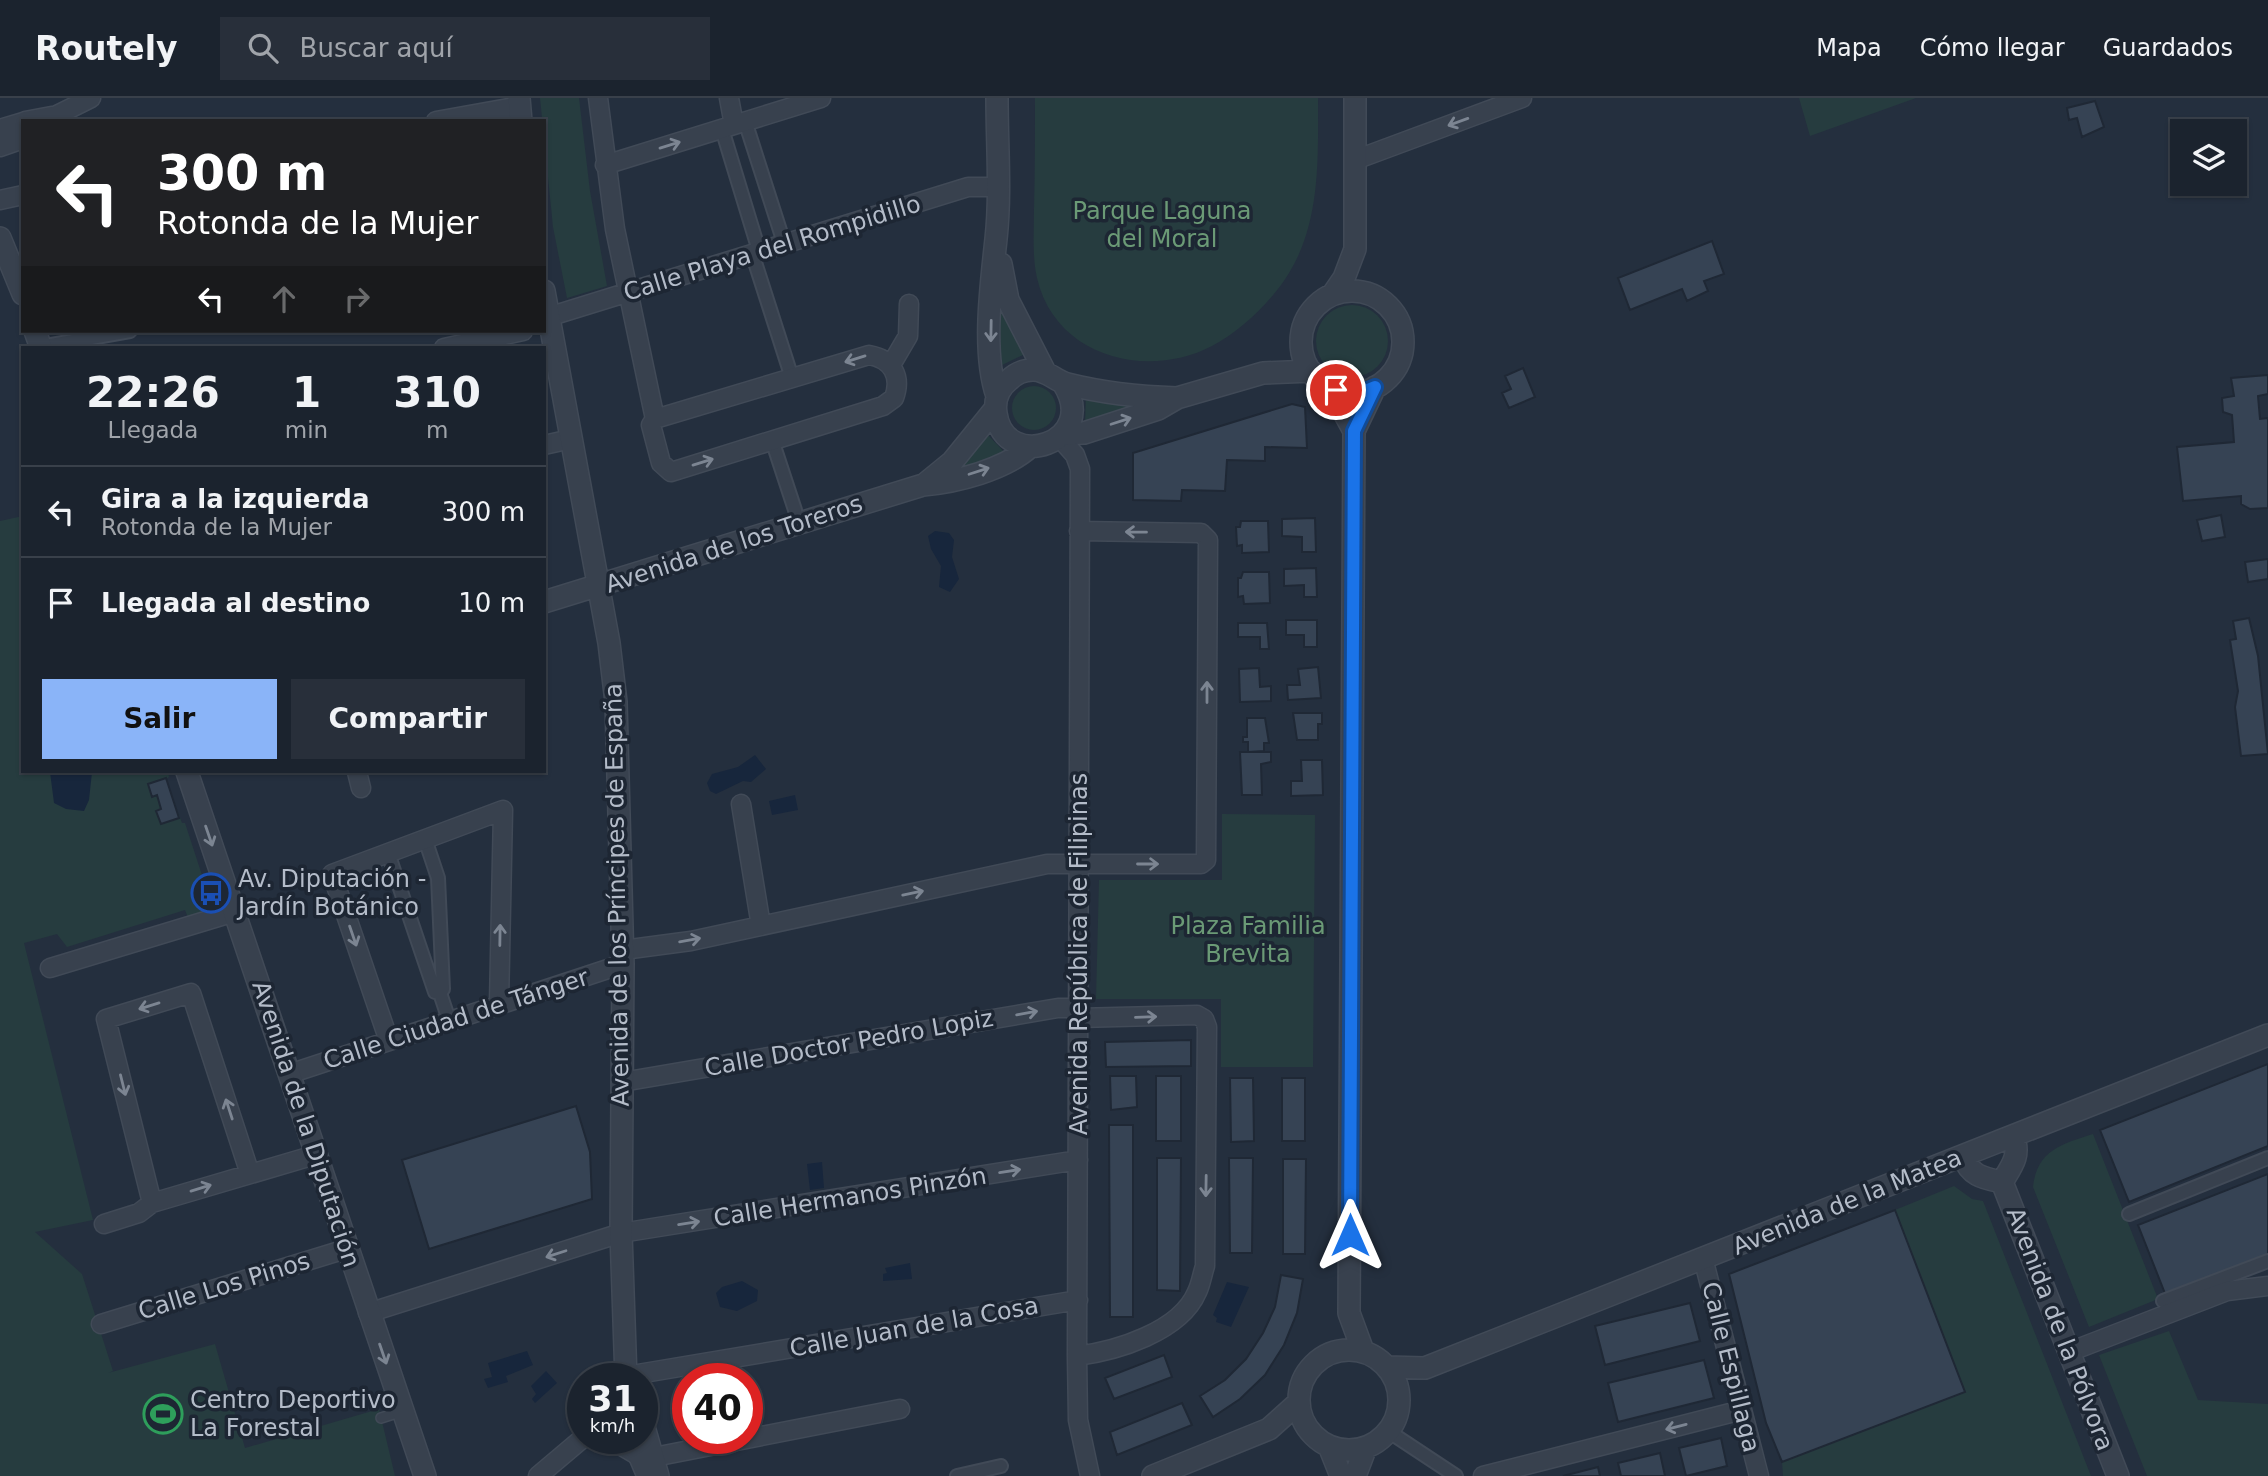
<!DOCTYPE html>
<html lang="es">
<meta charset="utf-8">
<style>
:root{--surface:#1b232e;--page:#282f3a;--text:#f1f3f6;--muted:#a0a4aa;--line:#39404a;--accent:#8ab4f8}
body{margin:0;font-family:"DejaVu Sans",sans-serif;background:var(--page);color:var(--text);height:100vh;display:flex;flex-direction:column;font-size:26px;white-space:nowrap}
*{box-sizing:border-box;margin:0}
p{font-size:23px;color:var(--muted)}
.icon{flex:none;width:38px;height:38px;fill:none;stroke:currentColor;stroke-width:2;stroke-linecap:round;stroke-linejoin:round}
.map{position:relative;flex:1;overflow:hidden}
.details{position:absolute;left:21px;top:248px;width:525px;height:427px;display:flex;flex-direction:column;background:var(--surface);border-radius:0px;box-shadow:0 2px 5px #0004,0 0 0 2px var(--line)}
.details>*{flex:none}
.banner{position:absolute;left:21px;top:21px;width:525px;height:214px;border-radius:0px;box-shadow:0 2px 5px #0004,0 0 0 2px var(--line);background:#202124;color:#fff;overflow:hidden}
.buttons{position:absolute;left:2170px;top:21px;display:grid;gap:14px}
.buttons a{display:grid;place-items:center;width:77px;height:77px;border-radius:0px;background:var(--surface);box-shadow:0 2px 5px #0004,0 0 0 2px var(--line);font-size:35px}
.speed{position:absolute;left:567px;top:1265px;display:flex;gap:14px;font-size:35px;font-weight:700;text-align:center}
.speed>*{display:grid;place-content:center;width:91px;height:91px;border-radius:50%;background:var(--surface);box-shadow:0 2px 5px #0004,0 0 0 2px var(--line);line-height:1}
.speed small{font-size:18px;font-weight:400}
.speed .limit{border:10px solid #d22;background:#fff;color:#111}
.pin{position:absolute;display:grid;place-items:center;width:60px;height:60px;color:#fff;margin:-30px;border:4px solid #fff;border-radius:50%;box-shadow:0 2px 7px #0007}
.me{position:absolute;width:77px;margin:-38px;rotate:0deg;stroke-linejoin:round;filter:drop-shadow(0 0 5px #0008)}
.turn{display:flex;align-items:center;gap:24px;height:147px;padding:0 21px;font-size:32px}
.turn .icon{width:91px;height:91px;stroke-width:2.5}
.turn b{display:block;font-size:49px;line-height:60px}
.lanes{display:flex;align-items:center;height:66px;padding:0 21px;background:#0003;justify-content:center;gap:35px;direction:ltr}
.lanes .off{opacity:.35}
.eta{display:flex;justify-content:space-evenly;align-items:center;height:119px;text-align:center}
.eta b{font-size:42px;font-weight:800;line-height:49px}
.primary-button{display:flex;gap:14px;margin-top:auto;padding:14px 21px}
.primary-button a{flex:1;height:80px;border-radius:0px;background:var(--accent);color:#111;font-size:28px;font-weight:800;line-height:80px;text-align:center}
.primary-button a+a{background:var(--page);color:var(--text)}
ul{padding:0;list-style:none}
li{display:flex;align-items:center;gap:21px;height:91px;padding:0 21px;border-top:2px solid var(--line)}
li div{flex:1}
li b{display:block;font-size:26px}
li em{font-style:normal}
header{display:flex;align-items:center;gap:42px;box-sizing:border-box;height:98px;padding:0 35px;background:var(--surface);border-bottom:2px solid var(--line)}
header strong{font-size:33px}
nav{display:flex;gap:38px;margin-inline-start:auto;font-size:24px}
.search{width:490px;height:63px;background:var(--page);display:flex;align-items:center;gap:18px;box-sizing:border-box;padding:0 24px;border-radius:0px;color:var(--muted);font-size:26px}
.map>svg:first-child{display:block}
</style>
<header>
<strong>Routely</strong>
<div class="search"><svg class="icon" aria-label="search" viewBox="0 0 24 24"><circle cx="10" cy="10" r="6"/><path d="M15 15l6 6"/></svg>Buscar aquí</div>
<nav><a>Mapa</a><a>Cómo llegar</a><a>Guardados</a></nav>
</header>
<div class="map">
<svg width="2268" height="1378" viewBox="0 0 2268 1378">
<rect width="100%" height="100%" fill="#242f3e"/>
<path fill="#263c3f" d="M540,0H579L590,93L607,188L567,200L553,129Z
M1035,0H1318C1318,59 1321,123 1289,175C1272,203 1241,233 1212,248C1147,282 1055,259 1037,180C1032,158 1034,134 1034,111C1035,74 1035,37 1035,0Z
M1799,0H1916L1810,38Z
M1316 243a36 36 0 1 1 72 0a36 36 0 1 1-72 0Z
M1001,207L1025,256L1000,268L998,209Z
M1012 310a22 22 0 1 1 44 0a22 22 0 1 1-44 0Z
M1086,295L1137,307L1085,327Z
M988,337L1007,357L958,372Z
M23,418V674H168L169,679L166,681L182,725H185L214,814L189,822L185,812L67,849L57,836L24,845L93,1122L35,1134L82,1176L113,1273L108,1275L215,1246L245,1350L379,1311L395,1378H0V423Z
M1222,716L1315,717L1313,969H1221V901H1096L1099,782H1222Z
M2093,1036L2158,1201L2089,1229L2033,1089C2037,1052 2062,1046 2093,1036Z
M1954,1088L1972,1101L1983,1103L2091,1378H1783L1782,1364L1965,1294L1895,1112Z
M2169,1233L2198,1302L2268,1306V1378H2147L2099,1257Z"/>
<path fill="#17263c" d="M935,433L949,435L954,442L952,459L959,481L950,494L939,489L941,468L931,451L928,438Z
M755,657L766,671L751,684L743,683L716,696L710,693L707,685L712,676L738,669Z
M50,674H92L89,702L84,713L66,711L54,705Z
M795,697L798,712L772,717L769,703Z
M822,1064L824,1090L810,1092L807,1066Z
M910,1165L912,1181L883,1183V1176L887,1175L885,1170Z
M742,1183L758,1192L757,1203L737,1213L720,1209L716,1195L722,1189Z
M1227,1184L1249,1189L1231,1229L1216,1224L1217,1220L1213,1217Z
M527,1253L533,1267L506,1278L508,1284L488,1290L484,1281L492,1279L488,1265Z
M546,1273L557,1285L535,1305L532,1301L536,1296L531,1288Z"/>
<path fill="#364354" stroke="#1f2835" stroke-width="2" d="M2095,3L2104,29L2082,39L2077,20L2069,22L2067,10Z
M1712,143L1724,176L1704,183L1708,193L1687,203L1682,191L1630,212L1618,180Z
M1523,270L1535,299L1509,310L1502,295L1511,291L1505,278Z
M2268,277V296L2258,298L2260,321L2268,320V410L2250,411L2241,406V398L2183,403L2177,349L2234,344L2232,317L2223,314L2222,300L2234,298L2231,280Z
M1292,306L1305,309L1307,350L1265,349V363L1227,362L1225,393L1182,392L1181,403L1133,402V355Z
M2221,417L2225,439L2202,443L2197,422Z
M1315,420L1316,454H1302V439L1282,438V421Z
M1241,423H1268L1269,454L1242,455V447L1237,448L1236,429H1240Z
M2268,461V481L2248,484L2245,464Z
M1316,470L1317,499H1304V487L1284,488V471Z
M1243,474H1269L1270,505L1244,506L1243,498L1238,499V480H1241Z
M2249,520L2258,558L2268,656L2241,658L2235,609L2238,593L2230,542L2236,541L2233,523Z
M1286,522H1317V549H1304V537H1286Z
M1238,525H1267L1269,551H1260V539H1238Z
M1318,569L1321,600L1288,602L1287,587H1300L1298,571Z
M1259,570L1260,589L1271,588V603L1240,604L1239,571Z
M1293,615H1322V626H1318V642H1297Z
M1247,620H1265L1269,645H1264V653L1248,654V644H1243V639H1247Z
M1240,654H1271V664L1261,666L1262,697H1242Z
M1301,662H1322L1323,697L1291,698V683H1302Z
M166,680L179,720L161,726L156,713L161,711L157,697L152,699L148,686Z
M1191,942V968L1106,969L1105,944Z
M2268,966V1048L2129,1104L2100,1032Z
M1110,978H1136L1137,1009L1111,1012Z
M1156,978H1181V1043H1156Z
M1230,980H1253L1254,1043L1231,1044Z
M1282,980H1305V1043H1282Z
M576,1008L590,1054L592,1101L429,1151L402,1062Z
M1109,1027H1133V1219H1110Z
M1157,1060H1181L1180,1193L1157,1192Z
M1229,1060H1253L1252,1155H1230Z
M1283,1061H1306L1305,1156H1283Z
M2268,1076V1159L2166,1198L2138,1127Z
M1895,1112L1965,1294L1782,1364L1766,1325L1729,1176Z
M1281,1177L1303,1181L1297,1215L1284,1247L1265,1277L1240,1301L1213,1319L1200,1298L1225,1282L1246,1261L1263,1235L1275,1209Z
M1690,1205L1700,1243L1605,1267L1595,1228Z
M1164,1257L1172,1279L1114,1301L1105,1280Z
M1704,1262L1714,1300L1618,1324L1608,1285Z
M1182,1305L1192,1327L1117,1357L1110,1334Z
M1721,1340L1727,1368L1686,1378L1679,1350Z
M1660,1355L1665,1378H1621L1618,1365Z
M1598,1369L1600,1378H1563Z"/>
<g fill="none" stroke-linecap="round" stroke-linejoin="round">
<g stroke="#414a57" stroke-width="12">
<path id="service" d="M381,1320L403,1313"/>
</g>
<g stroke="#414a57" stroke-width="16">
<path id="pedestrian" d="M745,23L785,148
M722,31L760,156
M753,158L792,280
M40,249L130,233
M772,342L795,412
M425,741L438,780L443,891L440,895L449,922
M388,755L435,894L440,895
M2129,1116L2268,1060
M2163,1203L2268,1163
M1388,1333L1456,1378
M957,1378L1001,1368"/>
</g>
<g stroke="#414a57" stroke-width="21">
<path id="minor" d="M598,0L615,131L655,321L651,327L661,365L671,374L883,308L894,300C902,278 892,261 869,257L655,321
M729,0L734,27
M25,23L57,17L91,0
M436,23L520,8
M0,31L23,24
M0,49L23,41
M1355,62L1522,0
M605,67L821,0
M0,102L23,97
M548,219L968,89H997
M444,250L523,233
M891,267L908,238L909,206
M1059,339L1075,357L1080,371L1077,1258L1078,1322L1090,1378
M544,347L571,341
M357,674L361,690
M741,706L761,828
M623,852L691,843L1047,766H1201L1206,762L1208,442L1201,435L1079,433
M50,870L235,814
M389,943L332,776L503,712L499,906
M289,976L623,866
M622,984L1058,910H1077
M152,1105L106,921L191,895L250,1076
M104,1126L139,1115L152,1105L315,1057
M1703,1160L1759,1378
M368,1215L621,1135L1078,1062
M101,1226L346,1151
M2069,1254L2227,1193L2268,1188
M1077,1258C1116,1253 1180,1234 1197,1194C1201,1186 1202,1177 1205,1168L1207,929L1204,921L1197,917L1077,920
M626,1278L1078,1202
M608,1340L637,1357
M654,1359L900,1311
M538,1378L583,1340
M1483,1378L1742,1312"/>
</g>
<g stroke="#414a57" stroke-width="24">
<path id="tertiary" d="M519,0L521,23
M997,0C997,47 1001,95 996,141C991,188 982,254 997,298
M0,140L23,196
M1001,166L1008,202L1045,274
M544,193L609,545L616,604L623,866L621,1135L626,1281
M1301 244a51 51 0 1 1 102 0a51 51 0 1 1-102 0Z
M1333,196L1344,180L1355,151V0
M35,233L41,250
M1063,285C1102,345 1004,376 996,315C994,302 999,290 1009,282C1015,276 1024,272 1033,272C1047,272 1054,282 1067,286C1103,295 1140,299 1177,300
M1336,292L1342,311L1354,333
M1063,336L1084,335L1158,311L1177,300L1263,275L1311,273
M925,386L952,364L995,311
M544,504L923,387C957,384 1004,372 1030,349
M187,674L425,1378
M1963,1058C1970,1078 1983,1080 2002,1084
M2002,1084L2118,1378
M2002,1084C2012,1068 2021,1057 2013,1038
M1299 1302a50 50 0 1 1 100 0a50 50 0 1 1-100 0Z
M1363,1253L1349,1215L1354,333L1375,289
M1387,1269L1425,1270L2268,937
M642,1322L658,1378
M632,1340L648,1378
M1329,1348L1341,1378
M1153,1378L1269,1331L1298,1305
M1355,1378L1366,1349"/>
</g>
<use href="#service" stroke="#38414e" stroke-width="9"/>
<use href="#pedestrian" stroke="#38414e" stroke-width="12"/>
<use href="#minor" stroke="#38414e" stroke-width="18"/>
<use href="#tertiary" stroke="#38414e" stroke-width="21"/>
</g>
<defs><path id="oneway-shaft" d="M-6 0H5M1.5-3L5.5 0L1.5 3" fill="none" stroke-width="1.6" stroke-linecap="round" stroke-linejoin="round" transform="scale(1.75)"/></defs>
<g stroke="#7c8592">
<use href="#oneway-shaft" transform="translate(1458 24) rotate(160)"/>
<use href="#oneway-shaft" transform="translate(670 47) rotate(-17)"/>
<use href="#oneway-shaft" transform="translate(991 233) rotate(91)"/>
<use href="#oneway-shaft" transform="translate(855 261) rotate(163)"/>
<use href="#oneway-shaft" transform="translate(1121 323) rotate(-18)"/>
<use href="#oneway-shaft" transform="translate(703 364) rotate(-17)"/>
<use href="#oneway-shaft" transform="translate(979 373) rotate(-18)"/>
<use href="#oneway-shaft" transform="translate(1136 434) rotate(-179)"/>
<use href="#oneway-shaft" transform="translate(1207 594) rotate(-90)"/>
<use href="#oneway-shaft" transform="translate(209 738) rotate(71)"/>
<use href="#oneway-shaft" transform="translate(1148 766)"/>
<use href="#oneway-shaft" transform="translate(913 795) rotate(-12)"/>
<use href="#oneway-shaft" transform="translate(500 837) rotate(-89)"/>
<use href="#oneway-shaft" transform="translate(353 838) rotate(71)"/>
<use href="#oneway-shaft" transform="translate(690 842) rotate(-10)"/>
<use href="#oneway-shaft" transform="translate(149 908) rotate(163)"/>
<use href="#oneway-shaft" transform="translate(1027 915) rotate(-10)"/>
<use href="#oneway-shaft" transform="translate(1146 919) rotate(-2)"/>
<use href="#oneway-shaft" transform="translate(123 987) rotate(76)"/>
<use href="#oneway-shaft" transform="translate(229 1011) rotate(-108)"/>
<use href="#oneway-shaft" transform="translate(1010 1073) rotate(-9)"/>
<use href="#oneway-shaft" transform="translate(1206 1088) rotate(91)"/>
<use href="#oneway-shaft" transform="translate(201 1090) rotate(-17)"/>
<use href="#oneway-shaft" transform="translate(689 1125) rotate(-9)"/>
<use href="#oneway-shaft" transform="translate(556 1156) rotate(162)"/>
<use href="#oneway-shaft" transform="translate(383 1256) rotate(71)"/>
<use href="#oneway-shaft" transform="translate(1676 1329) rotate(166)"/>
</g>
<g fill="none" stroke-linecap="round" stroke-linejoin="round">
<g stroke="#114b97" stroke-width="18">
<path id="route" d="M1336,292L1363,294L1375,289L1354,333L1350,1137"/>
</g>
<use href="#route" stroke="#1a73e8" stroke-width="12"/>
</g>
<defs>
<g id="bus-ring" transform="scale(2.0125)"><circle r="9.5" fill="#1d2633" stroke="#1a4fb4" stroke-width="1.5"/><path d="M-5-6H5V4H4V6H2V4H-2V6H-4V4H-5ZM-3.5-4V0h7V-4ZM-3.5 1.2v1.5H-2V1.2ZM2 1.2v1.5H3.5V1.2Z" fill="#1a4fb4"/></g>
<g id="stadium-ring" transform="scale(2.0125)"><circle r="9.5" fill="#1d2633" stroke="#2e9e5b" stroke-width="1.5"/><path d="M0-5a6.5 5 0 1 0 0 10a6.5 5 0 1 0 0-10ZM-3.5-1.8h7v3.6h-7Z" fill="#2e9e5b"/></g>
</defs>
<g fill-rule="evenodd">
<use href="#bus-ring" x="211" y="795"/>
<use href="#stadium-ring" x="163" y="1316"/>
</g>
<g text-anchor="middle" stroke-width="7" stroke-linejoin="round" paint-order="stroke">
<g font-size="24" fill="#6b9a76" stroke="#1d2633">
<text x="1162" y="121">Parque Laguna<tspan x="1162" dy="28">del Moral</tspan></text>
<text x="1248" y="836">Plaza Familia<tspan x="1248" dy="28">Brevita</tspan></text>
</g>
<g font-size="24" fill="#b4bcc9" stroke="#1d2633">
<text transform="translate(772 150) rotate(-17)" y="8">Calle Playa del Rompidillo</text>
<text transform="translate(734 446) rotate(-18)" y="8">Avenida de los Toreros</text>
<text transform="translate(617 797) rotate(-91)" y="8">Avenida de los Príncipes de España</text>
<text transform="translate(1079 856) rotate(-90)" y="8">Avenida República de Filipinas</text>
<text transform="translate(456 921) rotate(-18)" y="8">Calle Ciudad de Tánger</text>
<text transform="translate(849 945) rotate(-10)" y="8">Calle Doctor Pedro Lopiz</text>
<text transform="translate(306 1026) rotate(72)" y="8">Avenida de la Diputación</text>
<text transform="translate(850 1099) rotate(-9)" y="8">Calle Hermanos Pinzón</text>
<text transform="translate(1847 1104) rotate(-22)" y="8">Avenida de la Matea</text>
<text transform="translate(224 1188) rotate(-17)" y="8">Calle Los Pinos</text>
<text transform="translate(914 1229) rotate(-10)" y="8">Calle Juan de la Cosa</text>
<text transform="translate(2060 1231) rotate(69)" y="8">Avenida de la Pólvora</text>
<text transform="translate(1731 1269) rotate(76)" y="8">Calle Espillaga</text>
</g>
<g font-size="24" fill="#b4bcc9" stroke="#1d2633" text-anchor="start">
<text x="238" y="789">Av. Diputación -<tspan x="238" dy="28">Jardín Botánico</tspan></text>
<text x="190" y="1310">Centro Deportivo<tspan x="190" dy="28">La Forestal</tspan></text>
</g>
</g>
</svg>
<div class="buttons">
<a><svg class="icon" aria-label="layers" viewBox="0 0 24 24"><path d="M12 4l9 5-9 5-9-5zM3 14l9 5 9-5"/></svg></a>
</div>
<div class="speed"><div>31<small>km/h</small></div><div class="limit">40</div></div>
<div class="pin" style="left:1336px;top:292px;background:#d93025"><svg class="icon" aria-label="arrive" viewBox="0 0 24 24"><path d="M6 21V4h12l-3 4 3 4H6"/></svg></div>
<svg class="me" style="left:1350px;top:1137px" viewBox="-20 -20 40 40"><path d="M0-17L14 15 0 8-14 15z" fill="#1a73e8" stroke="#fff" stroke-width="4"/></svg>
<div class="banner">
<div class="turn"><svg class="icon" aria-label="left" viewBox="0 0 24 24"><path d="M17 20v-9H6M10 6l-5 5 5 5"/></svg><div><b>300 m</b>Rotonda de la Mujer</div></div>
<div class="lanes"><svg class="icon" aria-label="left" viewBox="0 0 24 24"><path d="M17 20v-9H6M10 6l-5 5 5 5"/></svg><svg class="icon off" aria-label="ahead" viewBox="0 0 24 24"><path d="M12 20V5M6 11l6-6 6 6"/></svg><svg class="icon off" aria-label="right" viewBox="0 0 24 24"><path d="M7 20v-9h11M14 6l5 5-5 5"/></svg></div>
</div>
<section class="details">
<div class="eta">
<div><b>22:26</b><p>Llegada</p></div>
<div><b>1</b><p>min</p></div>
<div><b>310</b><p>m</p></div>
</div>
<ul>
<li><svg class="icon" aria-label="left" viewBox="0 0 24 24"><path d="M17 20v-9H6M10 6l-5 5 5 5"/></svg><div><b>Gira a la izquierda</b><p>Rotonda de la Mujer</p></div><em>300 m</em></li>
<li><svg class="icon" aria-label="arrive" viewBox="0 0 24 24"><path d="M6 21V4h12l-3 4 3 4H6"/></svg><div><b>Llegada al destino</b></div><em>10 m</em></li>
</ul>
<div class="primary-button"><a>Salir</a><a>Compartir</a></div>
</section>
</div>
